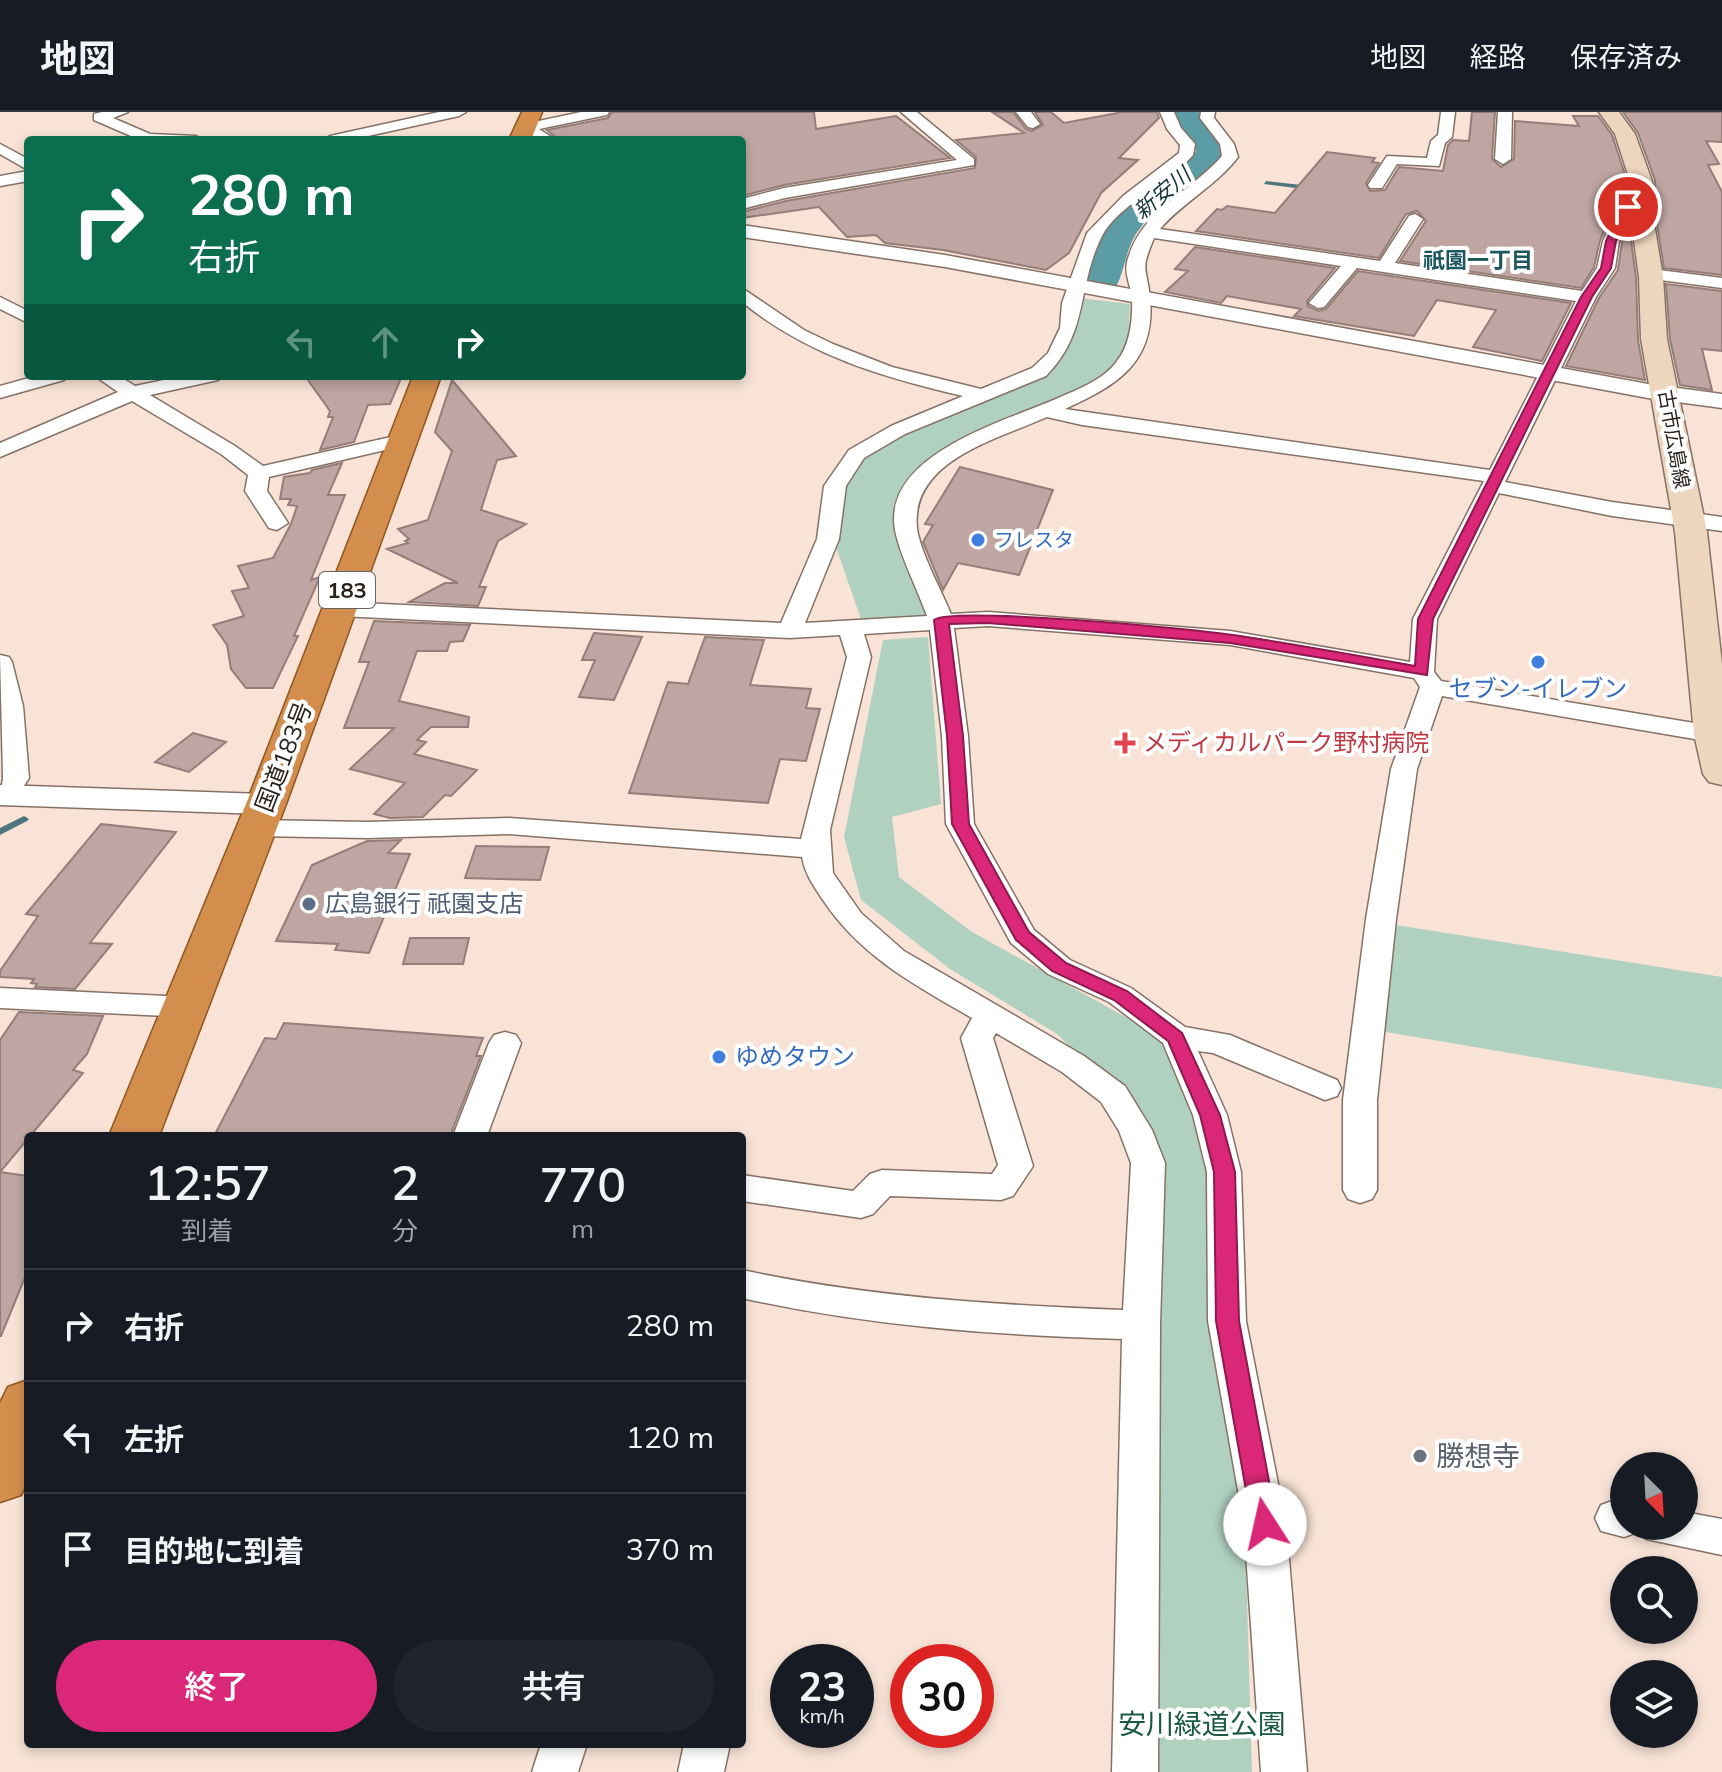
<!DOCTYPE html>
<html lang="ja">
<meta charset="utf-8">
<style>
:root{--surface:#171b24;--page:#20242c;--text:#f1f3f6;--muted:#9ea1a6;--line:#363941;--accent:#db2777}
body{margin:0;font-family:Mulish,"Noto Sans JP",sans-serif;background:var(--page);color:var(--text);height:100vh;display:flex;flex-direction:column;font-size:30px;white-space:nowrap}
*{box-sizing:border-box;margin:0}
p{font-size:26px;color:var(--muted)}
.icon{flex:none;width:44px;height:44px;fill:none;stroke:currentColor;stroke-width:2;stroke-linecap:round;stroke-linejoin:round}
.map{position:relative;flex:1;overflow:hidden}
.drawer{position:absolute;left:24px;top:1020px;width:722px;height:616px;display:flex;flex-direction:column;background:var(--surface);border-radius:8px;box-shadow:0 4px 12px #0003}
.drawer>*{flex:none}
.hud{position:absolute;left:24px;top:24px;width:722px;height:244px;border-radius:8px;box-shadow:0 4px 12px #0003;background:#0b6e4f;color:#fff;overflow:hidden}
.needle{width:52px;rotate:156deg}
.fabs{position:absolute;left:1610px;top:1340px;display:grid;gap:16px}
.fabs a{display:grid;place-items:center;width:88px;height:88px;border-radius:50%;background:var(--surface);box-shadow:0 4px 12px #0003;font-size:40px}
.speed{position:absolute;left:770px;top:1532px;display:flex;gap:16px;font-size:40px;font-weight:700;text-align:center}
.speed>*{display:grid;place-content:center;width:104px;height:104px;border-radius:50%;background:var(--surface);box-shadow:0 4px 12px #0003;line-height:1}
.speed small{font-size:20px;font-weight:400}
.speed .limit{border:12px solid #d22;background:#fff;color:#111}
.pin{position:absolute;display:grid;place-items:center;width:68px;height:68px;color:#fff;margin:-34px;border:4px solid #fff;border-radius:50%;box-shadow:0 2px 8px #0007}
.me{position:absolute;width:88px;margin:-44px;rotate:350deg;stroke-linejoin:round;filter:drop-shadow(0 0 6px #0008)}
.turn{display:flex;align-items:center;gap:28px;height:168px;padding:0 32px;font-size:36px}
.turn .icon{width:104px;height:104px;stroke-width:2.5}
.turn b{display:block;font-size:56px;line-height:68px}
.lanes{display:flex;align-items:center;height:76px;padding:0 32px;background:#0003;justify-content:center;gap:40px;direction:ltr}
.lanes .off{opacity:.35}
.eta{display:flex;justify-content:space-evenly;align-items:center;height:136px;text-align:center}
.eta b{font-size:48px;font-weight:600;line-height:56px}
.action{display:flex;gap:16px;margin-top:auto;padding:16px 32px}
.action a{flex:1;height:92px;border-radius:48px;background:var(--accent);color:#fff;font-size:32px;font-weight:600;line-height:92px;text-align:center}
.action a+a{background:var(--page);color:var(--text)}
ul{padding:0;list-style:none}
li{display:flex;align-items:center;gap:24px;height:112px;padding:0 32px;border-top:2px solid var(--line)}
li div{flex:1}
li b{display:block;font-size:30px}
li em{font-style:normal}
header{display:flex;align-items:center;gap:48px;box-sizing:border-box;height:112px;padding:0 40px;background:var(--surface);border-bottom:2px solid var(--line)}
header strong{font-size:38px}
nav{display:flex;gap:44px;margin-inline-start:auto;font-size:28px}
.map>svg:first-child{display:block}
</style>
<header>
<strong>地図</strong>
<nav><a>地図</a><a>経路</a><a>保存済み</a></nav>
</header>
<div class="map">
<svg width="1722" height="1660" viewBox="0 0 1722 1660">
<rect width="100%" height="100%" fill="#f8e3d6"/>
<path fill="#b0d1c0" d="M1079,186L1130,192L1128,226L1114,255L1077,278L974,323L920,355L896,389L901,433L929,502L862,510L837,438L842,380L860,342L922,312L1042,262Z
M928,525L941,692L892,705L899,765L972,820L1160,924L1207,1035L1244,1384L1252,1660H1152L1142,1006L1057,922L950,857L861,788L844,725L883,528Z
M1390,812L1722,865V977L1380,919Z"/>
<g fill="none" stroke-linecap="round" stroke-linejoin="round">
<path fill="#4d777c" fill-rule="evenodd" d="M1204,48L1216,52L1217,53L1214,55L1202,51Z
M1266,69L1311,74L1314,76L1311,78L1264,72Z
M24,704L29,707L27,709L0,723V716Z"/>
<path fill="#5c9ca4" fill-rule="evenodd" d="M1171,0H1199L1225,39C1205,69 1165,84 1141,115C1124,136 1126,160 1114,178L1102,181L1090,178L1085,171C1094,123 1126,88 1165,60C1175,53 1187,47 1196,39Z"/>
</g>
<path fill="#bfa6a2" stroke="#957e7a" stroke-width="2" d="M612,0H814L816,17L896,4L950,46L784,73L742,84V28H559L547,18L608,6Z
M992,0H1013L1026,17L1032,19L1043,13L1035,0H1051L1064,11L1123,0H1157L1159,6L1119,46L1138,48L1101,81L1069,141L1046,158L943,138L885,131L876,123L847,125L819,95L742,106V100L786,89L975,56L976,45L956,28L1024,21Z
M1472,0H1495L1492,47L1501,55L1514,47L1515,9L1579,14L1573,4H1598L1612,23L1627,69L1626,90L1616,93L1600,128L1594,155L1581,176L1400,149L1426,109L1417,99L1406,102L1379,146L1196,119L1217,97L1222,98L1227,94L1275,101L1327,40L1375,46L1372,50L1379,51L1366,71L1370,79L1385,78L1399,55L1443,59L1448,33L1453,28L1469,29Z
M1623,0H1722V30L1706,29L1719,52L1708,53L1722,80V163L1664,156L1654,93L1655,68L1638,21Z
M1629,114L1636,165L1638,228L1645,268L1566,254L1599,186L1618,158L1622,130Z
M1195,135L1335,156L1307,189L1308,194L1318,199L1326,197L1358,159L1571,191L1542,249L1473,235L1496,198L1437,188L1414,224L1294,204L1301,197L1227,184L1221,191L1165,180L1188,159L1175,157Z
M1666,172L1722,179V239L1702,237L1712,278L1680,273L1670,227Z
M305,264H402L390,292L368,293L354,330L320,338L333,305H328L330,299Z
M452,268L516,344L497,348L481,398L526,412L498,429L479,475H486L478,494L409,490L445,471H458L387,437L408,431L405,429L409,427L398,417L428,408L452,339L435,320Z
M342,351L328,383H345L311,468L320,465L294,524H298L273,576H246L231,557L227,533L213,513L244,504L232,479L249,476L238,454L273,446L291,412L297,394L288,393L291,387H280L284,365L310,361L312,358Z
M960,355L1053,378L1019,463L958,451L943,478L923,430L933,413L925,412Z
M374,509L470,513L463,529L450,530L447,539H417L399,589L469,605L468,615H431L417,628L426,630L414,642L477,658L451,684L445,683L423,705L390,706L374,702L405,671L350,657L394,616H344L369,550H359Z
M594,521L642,525L614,588L579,585L595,548H582Z
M705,525L764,528L750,573L811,577L806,596L820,597L806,649L780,647L768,691L629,681L668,570L688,572Z
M193,621L226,630L189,660L155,650Z
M101,712L176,720L90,831L112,832L75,877L35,875L37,872L31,871L34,867L0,865V859L38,804L26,802Z
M401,728L388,741L410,742L369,841L335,838L338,832L276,829L312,753L367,729Z
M476,734L549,735L540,768L465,766Z
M410,826H469L463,852H403Z
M19,900L103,904L87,942L73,958L83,961L0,1060L28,1064V1158L1,1224H0V928Z
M284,911L483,926L476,944H481L450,1024H214L265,926L276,927Z"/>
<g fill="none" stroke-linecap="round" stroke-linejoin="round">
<g stroke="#857266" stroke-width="3">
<path id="minor" d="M102,0H128L113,6L150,22L196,24L203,28H140L94,8V2Z
M439,0H466L459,4L350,28H323L330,24Z
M581,0H609L607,3L539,17L556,28H538L518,16L520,13Z
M901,0H917L974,47V53L785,86L742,97V87L784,76L957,48Z
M1016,0H1031L1040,12L1033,16L1028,15Z
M1160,0H1174L1181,16L1195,32L1193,43C1170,70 1118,93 1102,124C1076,176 1090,219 1046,264L905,322L864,346L846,374L839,427L805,511L927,504C918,478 900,444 895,418C882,343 1003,310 1056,287C1076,278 1104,268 1117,249C1130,233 1133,207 1132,186C1131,174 1124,161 1127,150C1140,98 1190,81 1222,44L1220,32L1200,6L1201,0H1215L1214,6L1234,32L1238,45C1216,74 1183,90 1160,117L1380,149L1409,104L1415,102L1423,107L1395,151L1582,179L1597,156L1603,129L1619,94L1646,90V96L1632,100L1619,129L1615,156L1596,185L1505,370L1612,390L1722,405V419L1612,404L1499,381L1437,507L1434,560L1441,569L1712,614L1722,612V628L1712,630L1442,584L1417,657L1396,807L1377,988V1078L1372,1087L1360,1091L1348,1087L1343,1078V988L1366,807L1391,657L1420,575L1414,566L1230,533L988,514L954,516L968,624L974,712L1034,818L1070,848L1131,876L1185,915L1230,923L1337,968L1341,976L1337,984L1325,988L1213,941L1198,939L1227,1003L1241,1060L1246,1209L1286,1412L1307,1660H1261L1244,1412L1208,1209L1207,1060L1193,1003L1163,931L1109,890L1048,862L1011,831L946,712L942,624L930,518L864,522L871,545L830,718L833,761L861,801L904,839L1084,944L1125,974L1152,1018L1165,1051L1160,1213L1158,1660H1112L1122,1227C994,1223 867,1214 742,1186V1158C868,1185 995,1193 1123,1198L1131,1051L1119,1019L1101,990L1062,960L996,921L993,926L1033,1054L1013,1084L1001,1088L890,1084L873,1102L861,1106L742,1089V1063L853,1079L870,1062L882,1058L992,1062L998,1053L961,926L972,906C915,873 860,844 823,788C813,773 805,762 802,745L509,722L367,726L257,724L247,722L243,716L247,710L257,708L367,710L509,706L801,727L847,545L840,523L790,526L340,504L332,502L328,497L332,492L340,490L781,511L817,427L824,374L849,338L891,314L963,284C882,265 807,243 742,190V176L804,218L833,232L892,255L981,277L1032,256L1048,241L1060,216L1062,191L1087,121L1123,84L1179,41L1180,33L1167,17ZM1154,126L1341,154L1309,191L1318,196L1324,195L1357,156L1576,189L1490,358L1065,297C1118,273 1156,250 1150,185C1146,152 1140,160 1154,126ZM1047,305L1082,313L1484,369L1413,507L1410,550L1230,519L988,500L951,502C942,480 919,437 917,416C910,348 998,327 1047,305Z
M1441,0H1455L1452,25L1445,31L1439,54L1397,52L1382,76H1370L1368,73L1387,44L1427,46L1431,29L1438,23Z
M1498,0H1512L1511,47L1503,52L1495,47Z
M0,32L28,47V58L0,42Z
M28,59V69L0,74V64Z
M1651,157L1722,166V176L1645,166L1642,162Z
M0,185L28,199V211L0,197Z
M36,264H67L64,268L0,286V274Z
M95,264H119L135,274L183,264H221L218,268L150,283L235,334L263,354L404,322L414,328L411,332L269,365L267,379L288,411L277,418L269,416L245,379L248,363L221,342L132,289L0,345V331L118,280Z
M0,543L9,545L12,550L23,594L29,666C21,678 15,691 0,690L3,665Z
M0,876L187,885L198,888L203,895L198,902L187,905L0,896Z
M505,920L516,923L521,931L487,1024H453L489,931L494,923Z
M1615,1388L1624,1389V1414H1684V1400L1722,1407V1443L1646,1427L1641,1415L1638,1420L1624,1425L1601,1419L1595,1406L1601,1393Z
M541,1632H587L578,1660H532Z
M684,1632H730L724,1660H678Z"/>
</g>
<g stroke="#857266" stroke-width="3">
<path id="tertiary" d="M742,113L945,143L1648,272L1722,282V296L1648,286L945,155L742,125Z
M0,673L266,682L278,685L282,692L278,699L266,702L0,693Z"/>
</g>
<g stroke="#857266" stroke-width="3">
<path id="secondary" d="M1599,0H1619L1635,22L1652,69L1651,93L1663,165L1667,227L1707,420L1722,552V673L1709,670L1703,662L1694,622L1675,420L1641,227L1639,165L1629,93L1630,69L1615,22Z"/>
</g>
<g stroke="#915620" stroke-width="3">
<path id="trunk" d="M522,0H542L531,28H509Z
M413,264H441L286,692L159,1024H109L246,692Z
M28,1268V1368L21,1383L0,1390V1291L8,1275Z"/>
</g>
<use href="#minor" fill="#fff" fill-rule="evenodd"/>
<use href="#tertiary" fill="#fff" fill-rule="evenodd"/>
<use href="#secondary" fill="#eed5bd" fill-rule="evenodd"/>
<use href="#trunk" fill="#d38e4e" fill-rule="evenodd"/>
</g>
<path fill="#db2777" stroke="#8e194d" stroke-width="2" d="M1628,92L1633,95L1616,129L1611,156L1592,185L1433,507L1427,563L1230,531L988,511L949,512L963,624L969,712L1029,820L1066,851L1127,879L1182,921L1220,1003L1235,1060L1239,1209L1277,1412L1274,1420L1265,1423L1256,1420L1252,1412L1216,1209L1214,1060L1200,1003L1168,929L1114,888L1052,859L1016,828L952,712L947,624L934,508C951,494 1196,517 1233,523C1294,532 1354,543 1415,554L1418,507L1581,185L1601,156L1606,129L1623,95Z"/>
<g fill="#3f7fe0" stroke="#fff" stroke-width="3">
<circle cx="978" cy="428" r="8"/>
<circle cx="1538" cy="550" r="8"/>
<circle cx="719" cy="945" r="8"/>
</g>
<path fill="#e0444e" stroke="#fff" stroke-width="3" d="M1121 619h8v8h8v8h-8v8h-8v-8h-8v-8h8z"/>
<circle fill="#5c6f8a" stroke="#fff" stroke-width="3" cx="309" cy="792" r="8"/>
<circle fill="#6b7280" stroke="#fff" stroke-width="3" cx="1420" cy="1344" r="8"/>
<g text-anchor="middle" stroke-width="8" stroke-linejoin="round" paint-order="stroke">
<g font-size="20" fill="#2a221d" stroke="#fff">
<text transform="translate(1674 327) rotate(80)" y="7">古市広島線</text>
</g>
<g font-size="20" fill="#366cbe" stroke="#fff" text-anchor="start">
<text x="994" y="435">フレスタ</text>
</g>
<g font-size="22" font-style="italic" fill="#17373b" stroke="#fff">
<text transform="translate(1162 81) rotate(-40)" y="8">新安川</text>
</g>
<g font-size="22" font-weight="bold" fill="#1d575e" stroke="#fff">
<text x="1478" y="156">祇園一丁目</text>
</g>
<rect fill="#fff" stroke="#6a6461" stroke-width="2" x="319" y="460" width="56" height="36" rx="6"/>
<g font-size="22" font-weight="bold" fill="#2a221d">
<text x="347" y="486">183</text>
</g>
<g font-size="24" fill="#366cbe" stroke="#fff">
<text x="1538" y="585">セブン-イレブン</text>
<text x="735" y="953" text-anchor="start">ゆめタウン</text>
</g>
<g font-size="24" fill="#be3a42" stroke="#fff" text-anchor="start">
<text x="1143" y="639">メディカルパーク野村病院</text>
</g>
<g font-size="24" fill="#2a221d" stroke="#fff">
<text transform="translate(284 645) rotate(-69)" y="8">国道183号</text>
</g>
<g font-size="24" fill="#4e5e75" stroke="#fff" text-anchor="start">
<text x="325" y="800">広島銀行 祇園支店</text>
</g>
<g font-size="28" fill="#5b616d" stroke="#fff" text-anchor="start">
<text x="1436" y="1354">勝想寺</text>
</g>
<g font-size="28" fill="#1a5a41" stroke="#fff">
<text x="1202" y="1622">安川緑道公園</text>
</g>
</g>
</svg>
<div class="fabs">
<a><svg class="needle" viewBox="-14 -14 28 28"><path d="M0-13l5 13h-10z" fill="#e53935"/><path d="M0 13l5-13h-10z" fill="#9ea1a6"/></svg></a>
<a><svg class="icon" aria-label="search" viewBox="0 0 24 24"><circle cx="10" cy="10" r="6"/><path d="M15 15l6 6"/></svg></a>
<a><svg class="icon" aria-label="layers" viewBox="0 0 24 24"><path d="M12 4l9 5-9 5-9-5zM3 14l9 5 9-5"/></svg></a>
</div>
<div class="speed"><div>23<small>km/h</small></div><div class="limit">30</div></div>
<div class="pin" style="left:1628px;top:95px;background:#d93025"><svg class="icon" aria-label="arrive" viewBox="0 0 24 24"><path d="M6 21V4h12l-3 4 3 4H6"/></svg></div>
<svg class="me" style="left:1265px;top:1412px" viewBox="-20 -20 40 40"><circle r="19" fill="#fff"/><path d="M0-13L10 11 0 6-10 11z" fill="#db2777"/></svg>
<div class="hud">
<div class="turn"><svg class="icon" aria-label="right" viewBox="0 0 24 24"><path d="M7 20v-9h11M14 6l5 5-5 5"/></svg><div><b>280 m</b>右折</div></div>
<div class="lanes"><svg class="icon off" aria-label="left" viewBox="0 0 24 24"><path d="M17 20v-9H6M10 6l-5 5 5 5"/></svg><svg class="icon off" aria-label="ahead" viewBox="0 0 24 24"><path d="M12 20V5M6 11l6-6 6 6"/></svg><svg class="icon" aria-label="right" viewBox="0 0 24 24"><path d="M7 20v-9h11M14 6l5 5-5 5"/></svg></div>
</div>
<section class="drawer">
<div class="eta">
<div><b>12:57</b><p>到着</p></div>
<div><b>2</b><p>分</p></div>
<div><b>770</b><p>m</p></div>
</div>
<ul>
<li><svg class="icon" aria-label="right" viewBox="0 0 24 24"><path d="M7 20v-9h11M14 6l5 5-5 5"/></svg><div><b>右折</b></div><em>280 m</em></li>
<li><svg class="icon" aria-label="left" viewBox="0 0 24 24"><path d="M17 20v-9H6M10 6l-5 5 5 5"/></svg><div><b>左折</b></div><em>120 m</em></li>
<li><svg class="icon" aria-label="arrive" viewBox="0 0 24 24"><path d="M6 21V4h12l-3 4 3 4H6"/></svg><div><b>目的地に到着</b></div><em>370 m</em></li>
</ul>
<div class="action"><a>終了</a><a>共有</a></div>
</section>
</div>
